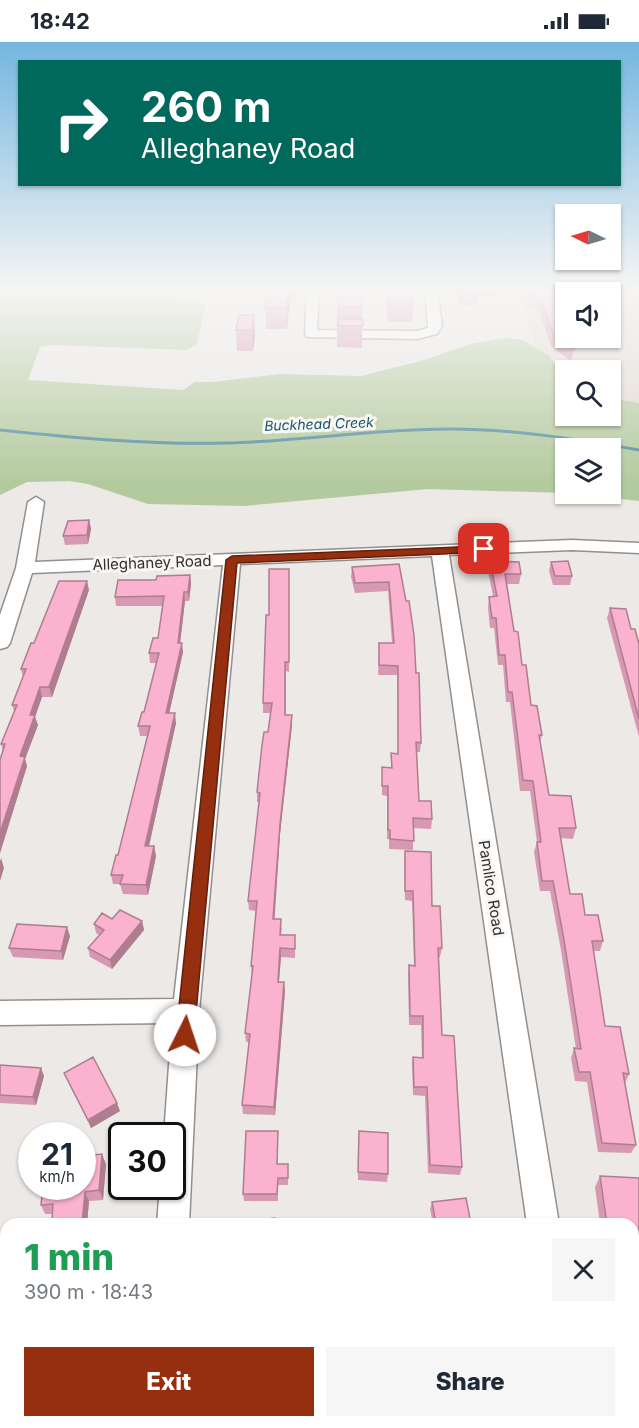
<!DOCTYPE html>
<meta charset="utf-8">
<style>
:root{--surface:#fff;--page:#f6f6f7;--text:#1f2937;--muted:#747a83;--accent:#962f10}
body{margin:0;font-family:Inter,sans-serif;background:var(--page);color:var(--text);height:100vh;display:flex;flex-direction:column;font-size:22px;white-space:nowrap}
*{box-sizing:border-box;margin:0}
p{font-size:20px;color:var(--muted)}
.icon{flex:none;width:33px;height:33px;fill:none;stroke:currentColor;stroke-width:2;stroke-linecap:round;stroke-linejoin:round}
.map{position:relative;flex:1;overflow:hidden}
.panel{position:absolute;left:0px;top:1176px;width:639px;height:210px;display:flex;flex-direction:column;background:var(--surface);border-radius:18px 18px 0 0;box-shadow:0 2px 4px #0004}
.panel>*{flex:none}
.guide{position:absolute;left:18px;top:18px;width:603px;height:126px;border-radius:0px;box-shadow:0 2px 4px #0004;background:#00695c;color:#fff;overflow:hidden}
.needle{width:39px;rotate:275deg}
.buttons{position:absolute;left:555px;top:162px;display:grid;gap:12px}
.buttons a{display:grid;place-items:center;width:66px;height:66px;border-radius:0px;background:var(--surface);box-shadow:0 2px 4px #0004;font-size:30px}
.speed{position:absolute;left:18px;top:1080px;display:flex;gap:12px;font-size:30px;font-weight:700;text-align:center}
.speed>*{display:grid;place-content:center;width:78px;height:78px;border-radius:50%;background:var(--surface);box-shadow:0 2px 4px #0004;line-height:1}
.speed small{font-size:15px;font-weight:400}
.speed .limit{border:3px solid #111;border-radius:9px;background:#fff;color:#111}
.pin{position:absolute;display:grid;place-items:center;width:51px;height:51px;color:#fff;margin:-26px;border-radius:12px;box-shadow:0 3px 9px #0006}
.me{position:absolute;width:66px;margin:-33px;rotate:4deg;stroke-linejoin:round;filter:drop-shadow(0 0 4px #0008)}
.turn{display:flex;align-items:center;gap:21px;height:126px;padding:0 24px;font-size:27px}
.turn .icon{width:78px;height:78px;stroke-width:2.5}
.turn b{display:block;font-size:42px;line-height:51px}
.round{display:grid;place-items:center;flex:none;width:63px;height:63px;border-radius:0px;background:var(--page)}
.overview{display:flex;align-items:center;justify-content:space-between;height:102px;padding:0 24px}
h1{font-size:36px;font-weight:800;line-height:45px;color:#1e9e55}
.action{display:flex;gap:12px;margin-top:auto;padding:12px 24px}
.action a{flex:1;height:69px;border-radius:0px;background:var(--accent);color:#fff;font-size:24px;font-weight:800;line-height:69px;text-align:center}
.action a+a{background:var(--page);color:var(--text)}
.status{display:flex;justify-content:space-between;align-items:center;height:42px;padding:0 30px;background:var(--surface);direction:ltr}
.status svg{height:16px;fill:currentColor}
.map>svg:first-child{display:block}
</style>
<div class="status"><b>18:42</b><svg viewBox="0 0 49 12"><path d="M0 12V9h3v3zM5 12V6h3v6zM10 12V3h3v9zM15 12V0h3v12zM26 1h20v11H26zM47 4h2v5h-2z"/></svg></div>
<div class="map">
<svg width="639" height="1386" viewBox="0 0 639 1386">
<rect width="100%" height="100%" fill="#ece9e7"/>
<path fill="#e3dad3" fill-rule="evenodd" d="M519,247H639V361L611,356L610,328H566L565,349L547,344ZM566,250H610V296H566Z"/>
<path fill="#b3ca9e" d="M0,247H75L77,249C96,250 115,253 134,254C159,256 182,253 206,263L197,302L187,308L53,303L40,305L28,338L184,348L194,340H213L280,332L361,334L424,318L470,302L505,296L523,298L550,314L561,337L565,341L566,374H610L611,356L639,361V459L576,452H610V406H566L565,451L428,447L244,464L148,462L88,442L69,439L27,440L0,453Z"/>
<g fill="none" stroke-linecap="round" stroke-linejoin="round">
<path stroke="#558fa2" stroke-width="3" d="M0,388C75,396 151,403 227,401C301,399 375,387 449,387C513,387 576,397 639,408"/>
<g stroke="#928f8d" stroke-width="3">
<path id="minor" d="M307,247H319L317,288L417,289L428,286L425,247H437L442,284L437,292L417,297L307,295L305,292Z
M36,455L44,460L35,520L572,498L639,501V511L572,508L449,513L559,1182H527L432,514L240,522L199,969L189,1182H157L160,1144H172V1094H164L172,981L0,983V959L174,957L223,523L32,531L10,601L7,605L0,607V573L16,526L28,460Z
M166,1380H202L203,1386H167Z
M555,1380H591L592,1386H556Z"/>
</g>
<use href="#minor" fill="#fff" fill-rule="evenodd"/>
</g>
<path fill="#d799b1" d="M246,247H296L295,258H290L287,287H266L265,266L268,250H246Z
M337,247H362V306L337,305Z
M386,247H412L414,259L412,280H387Z
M457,247H499L498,254H479L478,263H459Z
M524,247H553L552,250L574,307L571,319L551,304L538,265H530Z
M254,273L255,295L253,309H237L236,288Z
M89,478L91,487L88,502L65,503L63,494Z
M490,519L521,532L519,542H507L514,589L531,663L542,693L540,700L549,753L576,786L573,797L561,796L570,852L603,899L600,909H593L605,984L629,1032L625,1041L636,1103L631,1111L598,1110L587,1040L575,1039L571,1016L574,1006L576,1007L561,908L550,849H540L534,810L537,800L530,749H520L510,660H506L503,623H498L494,586H490L488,566L489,555L493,554L488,529Z
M551,520L572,534L570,543H553L549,529Z
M399,522L416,631L421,701L420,710H416L419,759L432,777L431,787L413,786V808L389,807V797H387V754L382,753V725H391V711L398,712L397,633H378L379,601H392L388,549L355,551L351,535L352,525Z
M289,527V630L286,629V673H292V683L280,792L274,877L282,886L281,893H295V916L281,915L279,940L285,949L275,1073L243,1072L242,1063L249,1000H246L245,991L252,933L251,924L257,869L249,868L248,859L259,760H257V750L268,690L271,671H263V661Z
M190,533L191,542L189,559H185L180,601L183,610L169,671L176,681L149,804H154L156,814L148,853L123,852L120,842H113L111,833L118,813L147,694H140L138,684L144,670L156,621H150L149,611L158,596L163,564H116L115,555L156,538Z
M89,548L52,655H42L35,675L38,683L25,717L27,724L0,811V718L3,709L1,702L14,669L12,663L23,635L21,627L34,601Z
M610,566L631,587L639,602V695L607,576Z
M405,809L432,864L442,906L440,915H439L442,993L462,1125L460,1133L428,1131L425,1054L413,1053L412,1023L413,1015H422L421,983H409L408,932L409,923L414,924L412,859L405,858L404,819Z
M112,877L142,879L144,888L112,927L90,915L88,906L99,893L96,891L94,882Z
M70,894L63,918L13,915L9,906Z
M0,1023L44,1034L36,1063L0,1061Z
M64,1031L120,1069L91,1086Z
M278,1097V1122H288V1143H278V1159H244L243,1152Z
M358,1097L388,1132L387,1140L358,1138Z
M106,1122L103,1158L89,1159L87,1182H54L52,1178L53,1172H45L41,1163Z
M600,1134L639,1136V1213L633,1212V1182H600L595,1145Z
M432,1160L471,1182H433L430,1167Z
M633,1253L639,1257V1328L633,1323Z
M27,1380H89V1386H27Z
M298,1380H319L314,1386H304Z"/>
<path fill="#af7d90" d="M289,247H290V258L287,287V266Z
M254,273L255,295L253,309L252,288Z
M89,478L91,487L88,502L87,493Z
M190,533L191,542L189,559L188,550Z
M87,539L89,548L52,655L49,645Z
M184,550L185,559L179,610L178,601Z
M182,601L183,610L167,681L166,671Z
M40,645L42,655L35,675L38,683L25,717L27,724L0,811V791L30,673Z
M175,671L176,681L147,813L145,804Z
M292,673V683L280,792L274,886L273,877L280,782Z
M154,804L156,814L148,853L146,843Z
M1,816L4,826L0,839V819Z
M142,879L144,888L112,927L110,918Z
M67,885L70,894L63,918L61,909Z
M280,906L281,915L278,949V940Z
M284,940L285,949L275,1073L274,1065Z
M41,1026L44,1034L36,1063L33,1055Z
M117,1061L120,1069L91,1086L88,1078Z
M102,1112L106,1122L103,1158L99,1148Z
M85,1150L89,1159L87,1182H82Z
M2,1365L6,1369V1386H1Z
M85,1380H89V1386Z
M313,1380H319L314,1386H309Z"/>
<path fill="#fab2ce" stroke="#af7d90" stroke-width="1.5" d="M268,247H289L287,266H265Z
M338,247H362V265H338Z
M387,247H412L414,259H388Z
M529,247H551L566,285V296H569L574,307L553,292L540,254H531Z
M239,273H254L252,288H236Z
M338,277H363V284H338Z
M89,478L87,493L63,494L68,479Z
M490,519L519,520L521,532H505L514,589L518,590L522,623H526L531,663L537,664L542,693H539L549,753L571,754L576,786H559L570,852H582L585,873H598L603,899H592L605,984L620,985L629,1032L623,1031L636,1103L602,1101L590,1030H579L574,1006L581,1007L564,898L553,839H542L537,800H541L533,739L523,738L512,650H508L505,613H499L496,576H492L489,555L497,554Z
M568,519L572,534H555L551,520Z
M399,522L406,559H409L414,593L416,631H419L421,701L416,700L419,759H431L432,777L413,776L414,799L390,797V788H388V744H382V725L392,726L391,711L398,712V624L379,623V601H394L389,540L355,541L352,525Z
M269,527H289V620H285V673H292L280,782L273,877H281L280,893H295V907L280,906L278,940H284L274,1065L242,1063L250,992L245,991L253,924H251L257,859H248L260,751L257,750L262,703L264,690H268L272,661H263L266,573H269Z
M190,533L188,550H184L178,601H182L166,671H175L145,804H154L146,843L120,842L123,833H111L116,813H118L150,684H138L142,670H144L159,611H149L153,596H158L164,554L115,555L118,538H156L157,534Z
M59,539H87L49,645H40L30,673H35L20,714L25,715L0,791V718L5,702H1L17,663H12L26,627H21L31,601H34Z
M610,566L626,567L631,587H635L639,602V677Z
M405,809L431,810L432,864H440L442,906H438L442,993L454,994L462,1125L430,1123L427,1045H414L413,1015L423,1016V974H410L409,923L415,924L413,849H405Z
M120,868L142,879L110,918L88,906L104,888L94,882L102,871L112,877Z
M17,882L67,885L61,909L9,906Z
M93,1015L117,1061L88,1078L64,1031Z
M0,1023L41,1026L33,1055L0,1053Z
M246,1089H278L277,1122H288V1136H278L277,1152H243Z
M359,1089L388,1091V1132L358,1130Z
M102,1112L99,1148L85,1150L82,1182H56V1178H52L53,1162L41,1163L43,1144H82V1114Z
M600,1134L639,1136V1202H633V1182H607Z
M466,1156L471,1182H436L432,1160Z
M275,1176L276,1182H242V1180Z
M633,1253L639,1257V1315L633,1310Z
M0,1365H2L1,1386H0Z
M27,1380H76L48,1386H27Z
M305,1380H313L309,1385Z"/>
<linearGradient id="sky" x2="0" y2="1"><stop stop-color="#73b6e0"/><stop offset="0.56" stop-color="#f6f5f4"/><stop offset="1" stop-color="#f6f5f4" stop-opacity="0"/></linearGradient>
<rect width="639" height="441" fill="url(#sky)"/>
<path fill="#962f10" stroke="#621f0a" stroke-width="1.5" d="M484,504L490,507L488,510L237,521L194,993L191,998L185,1001L179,998L176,993L226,518L232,514Z"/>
<g text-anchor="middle" stroke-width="6" stroke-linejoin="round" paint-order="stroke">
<g font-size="14" font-style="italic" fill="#10576a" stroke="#f9f6f4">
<text transform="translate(319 382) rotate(-2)" y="5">Buckhead Creek</text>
</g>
<g font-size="15" fill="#31302f" stroke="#f9f6f4">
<text transform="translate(152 521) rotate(-2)" y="5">Alleghaney Road</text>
<text transform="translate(491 846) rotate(81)" y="5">Pamlico Road</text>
</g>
</g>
</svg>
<div class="buttons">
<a><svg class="needle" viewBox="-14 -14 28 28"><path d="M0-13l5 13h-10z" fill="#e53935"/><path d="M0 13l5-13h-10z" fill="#747a83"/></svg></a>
<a><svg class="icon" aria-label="sound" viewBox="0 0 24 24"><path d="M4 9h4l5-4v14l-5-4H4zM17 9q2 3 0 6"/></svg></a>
<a><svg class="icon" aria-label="search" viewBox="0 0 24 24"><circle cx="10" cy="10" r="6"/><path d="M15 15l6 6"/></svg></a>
<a><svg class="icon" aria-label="layers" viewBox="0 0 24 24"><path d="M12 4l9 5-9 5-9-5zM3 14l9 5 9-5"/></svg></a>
</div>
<div class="speed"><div>21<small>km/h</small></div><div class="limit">30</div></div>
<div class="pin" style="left:484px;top:507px;background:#d93025"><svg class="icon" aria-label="arrive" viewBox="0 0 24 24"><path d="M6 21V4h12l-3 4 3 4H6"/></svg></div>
<svg class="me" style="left:185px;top:993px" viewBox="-20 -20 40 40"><circle r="19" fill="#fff"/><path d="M0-13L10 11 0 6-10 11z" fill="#962f10"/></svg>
<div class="guide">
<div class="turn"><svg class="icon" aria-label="right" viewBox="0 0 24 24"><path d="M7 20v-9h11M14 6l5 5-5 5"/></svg><div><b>260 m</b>Alleghaney Road</div></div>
</div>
<section class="panel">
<div class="overview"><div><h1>1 min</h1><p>390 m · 18:43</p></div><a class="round"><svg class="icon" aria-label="close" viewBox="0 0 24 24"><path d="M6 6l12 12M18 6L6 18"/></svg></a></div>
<div class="action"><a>Exit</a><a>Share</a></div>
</section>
</div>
